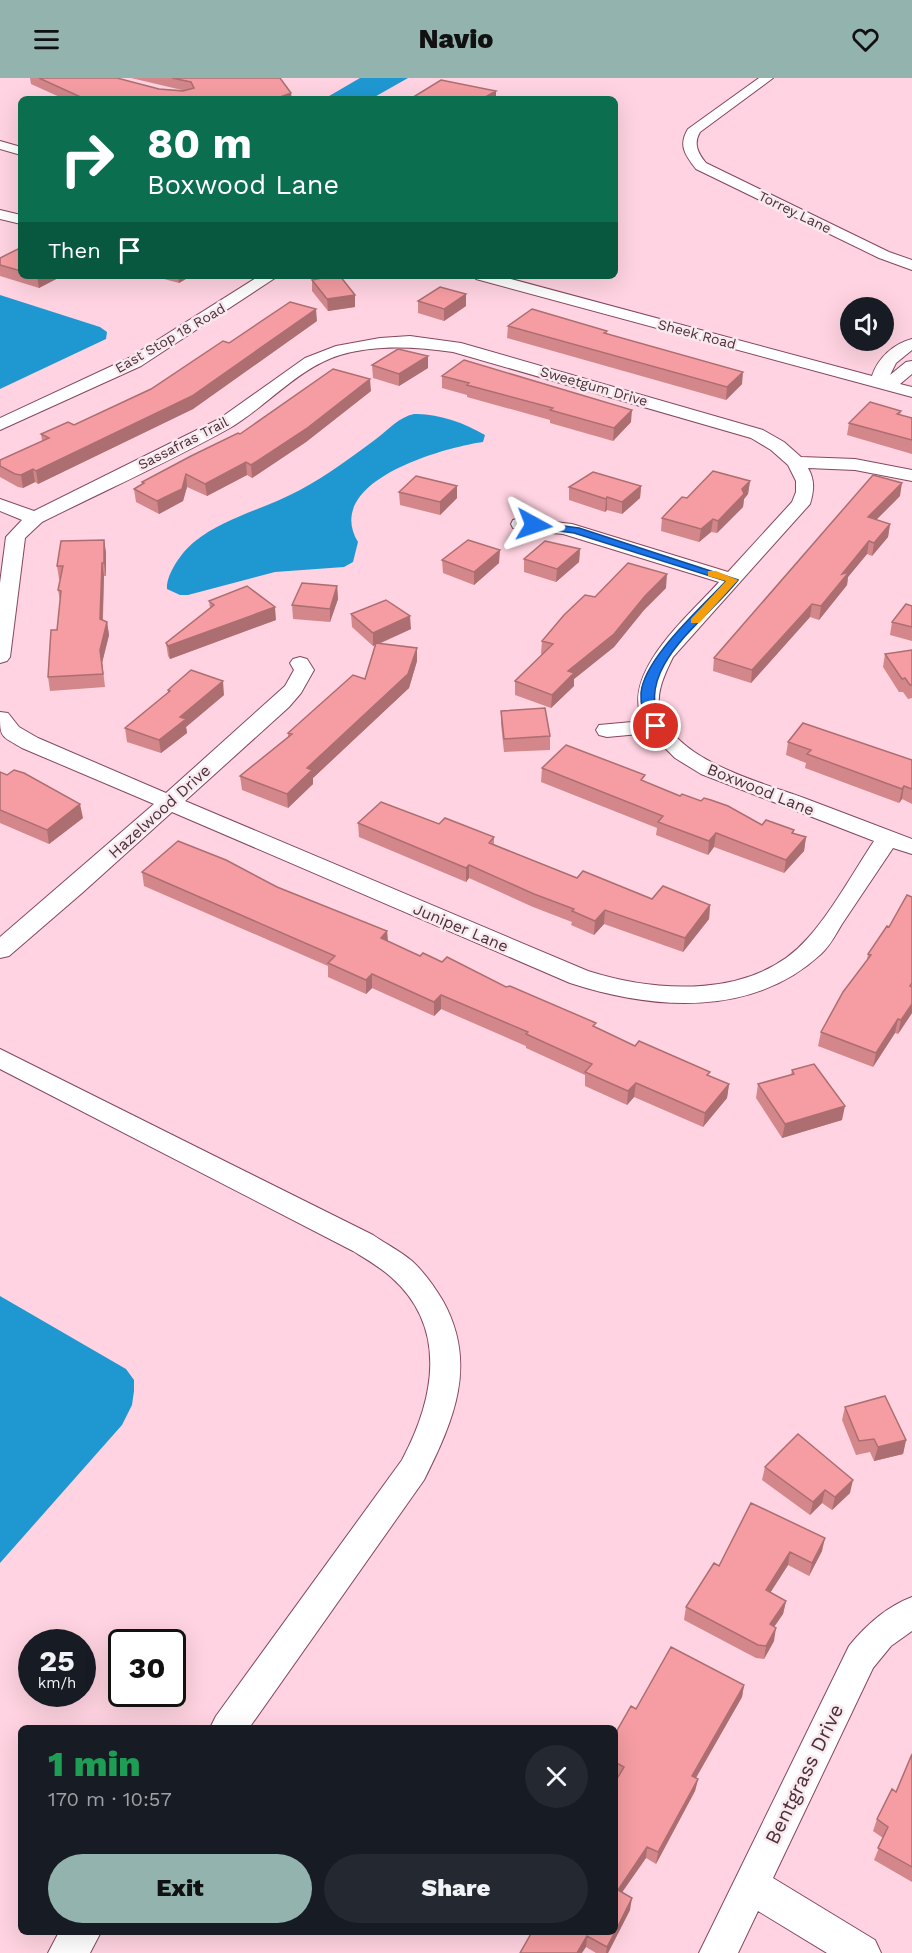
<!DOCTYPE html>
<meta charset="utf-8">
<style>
:root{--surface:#171b24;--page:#242831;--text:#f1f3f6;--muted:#9ea1a6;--accent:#93b3ae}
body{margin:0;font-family:"Work Sans",sans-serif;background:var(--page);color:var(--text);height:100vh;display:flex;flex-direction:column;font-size:22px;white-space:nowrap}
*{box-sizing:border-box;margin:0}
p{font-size:20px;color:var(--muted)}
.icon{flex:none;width:33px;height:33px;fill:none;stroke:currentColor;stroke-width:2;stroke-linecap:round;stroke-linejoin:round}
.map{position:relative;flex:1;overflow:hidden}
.drawer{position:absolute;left:18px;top:1647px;width:600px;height:210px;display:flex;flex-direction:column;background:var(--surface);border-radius:9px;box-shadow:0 6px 24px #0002}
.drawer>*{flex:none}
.top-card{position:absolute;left:18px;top:18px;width:600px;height:183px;border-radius:9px;box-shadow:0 6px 24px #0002;background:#0b6e4f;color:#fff;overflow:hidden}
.tools{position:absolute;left:840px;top:219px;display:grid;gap:12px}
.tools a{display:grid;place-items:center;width:54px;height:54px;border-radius:50%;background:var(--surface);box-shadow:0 6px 24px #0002;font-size:30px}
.speed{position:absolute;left:18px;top:1551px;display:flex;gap:12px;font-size:30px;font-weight:700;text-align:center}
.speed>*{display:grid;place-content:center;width:78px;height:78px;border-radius:50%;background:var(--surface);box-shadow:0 6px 24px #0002;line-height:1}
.speed small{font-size:15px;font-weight:400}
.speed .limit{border:3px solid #111;border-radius:9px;background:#fff;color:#111}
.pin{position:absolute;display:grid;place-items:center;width:51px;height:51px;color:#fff;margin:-26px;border:3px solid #fff;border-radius:50%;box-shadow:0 2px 6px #0007}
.me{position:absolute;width:66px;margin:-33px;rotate:95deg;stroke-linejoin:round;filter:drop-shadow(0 0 4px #0008)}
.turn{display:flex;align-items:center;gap:21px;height:126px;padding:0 30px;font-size:27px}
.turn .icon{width:78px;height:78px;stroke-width:2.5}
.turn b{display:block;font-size:42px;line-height:51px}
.then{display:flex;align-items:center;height:57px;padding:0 30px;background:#0003;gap:12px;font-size:22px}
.round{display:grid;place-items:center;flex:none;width:63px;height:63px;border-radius:32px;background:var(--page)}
.head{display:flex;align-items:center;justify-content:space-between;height:102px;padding:0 30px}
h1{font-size:36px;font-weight:800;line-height:45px;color:#1e9e55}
.button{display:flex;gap:12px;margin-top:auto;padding:12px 30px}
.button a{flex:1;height:69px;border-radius:36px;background:var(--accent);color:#111;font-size:24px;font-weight:800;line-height:69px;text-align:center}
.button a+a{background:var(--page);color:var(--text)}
header{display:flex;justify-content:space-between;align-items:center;height:78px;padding:0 30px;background:var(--accent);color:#111;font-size:27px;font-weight:800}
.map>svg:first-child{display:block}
</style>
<header><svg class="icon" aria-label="menu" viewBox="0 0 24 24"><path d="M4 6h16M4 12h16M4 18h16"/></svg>Navio<svg class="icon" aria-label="heart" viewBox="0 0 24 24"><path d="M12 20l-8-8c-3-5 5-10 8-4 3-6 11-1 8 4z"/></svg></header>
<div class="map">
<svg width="912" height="1875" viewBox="0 0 912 1875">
<rect width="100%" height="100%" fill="#ffd3e1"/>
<path fill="#1f98d2" d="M360,0H408L371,21H324Z
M0,217L100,249L107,254L106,261L0,311Z
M414,336C437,335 465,345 485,357L483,364C441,370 322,404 358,464L353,484L344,489L275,494L188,517H180L167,511C166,496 182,474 194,464C225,439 265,431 300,412C326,398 352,379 376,361C388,352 399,339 414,336Z
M0,1218L126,1291L134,1302V1313L132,1327L122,1347L0,1485Z"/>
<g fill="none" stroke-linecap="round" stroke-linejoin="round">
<g stroke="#84475f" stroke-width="2">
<path id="minor" d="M759,0H773L700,54C693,66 698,75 706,85L889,174L912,182V192L879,180L696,91C685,77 678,67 688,51Z
M0,63L21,69V77L0,71Z
M0,132L21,137V146L0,141Z
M259,198H278L141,288L0,352V340L129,280Z
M474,198H500L872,298C878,280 893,266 912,261V272L896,285L890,297L906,284L912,283V296L900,306L912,309V319L476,201Z
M410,258L461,265L763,352L784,364L801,379L855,381L912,392V403L855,392L808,390C815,402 814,413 810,426L673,579C665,596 654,616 661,636C680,684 760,704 804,720C840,734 876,747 912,761V776L893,770C876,795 859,821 842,846C836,856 830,868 821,876C752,940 653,932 570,905L172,734L82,815L9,878L0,880V859L154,726L22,670C0,657 0,660 0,634L8,635L19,649L38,660L166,715L285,608L294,592L290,585L293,581L300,579L307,581L314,592L301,615L289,629L185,723L588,893C657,915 754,921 807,861C831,835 854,793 874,763L701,696L675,680L650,655L607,659L599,657L596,652L599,647L643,643C619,595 691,536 719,504L563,456L520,452L513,450L511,446L513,442L520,440L572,446L728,494L792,424L796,414V403L788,387L771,372L751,360L453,274C416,269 378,266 340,277C298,290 267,328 230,350C169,384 104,413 42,444L25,460L10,579L7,583L0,585V505L6,459L22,442L0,433V421L34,433L219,341L305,280L336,268L380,260Z
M0,971L373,1157C386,1166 400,1173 412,1183C424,1194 434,1208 443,1223C478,1286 454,1342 424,1402L249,1650H210L216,1638L402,1382C434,1322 449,1250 391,1199C380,1189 366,1181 353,1173L0,991Z
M912,1519V1553L891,1568L873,1590L773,1800L875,1862L881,1875H827L758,1833L738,1875H699L849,1568C866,1547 886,1529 912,1519Z
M59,1854H101L90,1875H48Z"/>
</g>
<use href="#minor" fill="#fff" fill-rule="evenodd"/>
</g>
<path fill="#d3878b" d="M30,0H117L159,11L182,12L131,0H280L292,21H64L31,6Z
M21,170V198H62L39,210L0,198V180Z
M153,198H191L179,205Z
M312,202L355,217V229L328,233L312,213Z
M418,223L466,228L444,243L418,235Z
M317,243L193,331L38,406L35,404L23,410L18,409L0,399V382L42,363L41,356L74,347L151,311L229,265Z
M508,248L607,253V256L742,306L726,322L507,260Z
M372,287L428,290L399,308L373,300Z
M442,298L631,344L613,363L550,345V342L467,319V317L442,310Z
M371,313L306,364L252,400L247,397L207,418L187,409L183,423L159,436L136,424L134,411L142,407V404L240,356Z
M901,333L900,337L912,340V376L847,357L849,345Z
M750,403L748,416L744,421L743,429L717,455L711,454L699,464L661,453L662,440L687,420Z
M641,408L640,420L622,436L607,432L605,434L569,422V409Z
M399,414L457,420L440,437L400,427Z
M900,418L876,442L890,446L888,459L872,478L867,476L848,499L847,507L819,542L810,539L751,605L713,593L714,580Z
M104,462L106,475V498H104L103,542L107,544L109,557L102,585L105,609L50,613L48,599L57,552L60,522L58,512L60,501H59L57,488Z
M580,471L579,484L556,504L524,494V481Z
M442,482L499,485L474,507L443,495Z
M337,508L338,521L330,544L293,541L292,527Z
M666,510L644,532L614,569L574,601V608L551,630L515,617V603L543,576H541L542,563L595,519Z
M209,523L276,542L170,581L168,578L166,565L210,530Z
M912,528V563L890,557L892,544Z
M351,536L411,551L379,566L417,570V583L409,610L313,700V706L288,730L242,712L240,698L288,659V655L365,601L375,567L373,568L352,549Z
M912,572V620L908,621L903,614H899L883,589L885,576Z
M168,612L224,617L186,649L187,655L161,675L127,664L125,650L168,615Z
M501,633L550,658V672L504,674L501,646Z
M788,664L912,682V726L902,721L899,725L805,690L806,685L786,677Z
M542,690L645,704L680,718L762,747L794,752V756L806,759L804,773L784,795L714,769L708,777L656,757L657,750L541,704Z
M0,694L83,740L49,766L0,745Z
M358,745L439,746L494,759V766L577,800L652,821L710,827L709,841L683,874L604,846L594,857L571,847L572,844L533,829L469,800L466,804L359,759Z
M142,794L277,809L387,853L388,863L420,878L442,884L506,909L635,968L729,1006L727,1020L703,1049L634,1019L627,1027L585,1008V997L526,970V968L441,931L434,938L372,910L366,916L328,899V888L144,808Z
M912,819V935L898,956L895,955L873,989L818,968L821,954L867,882L868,876Z
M792,992L842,1042L782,1060L756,1020L758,1006L791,997Z
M845,1329L906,1362L903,1376L874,1383L870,1374L856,1377L842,1342Z
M765,1389L850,1415L832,1432L822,1425L810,1437L762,1402Z
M751,1425L822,1473L809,1498L788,1487L770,1515L786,1523L783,1536L774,1549V1563L764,1581L756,1580L684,1542L686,1529L719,1488Z
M744,1607L742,1619L696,1700L698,1701L695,1713L656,1786L646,1780L622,1814L630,1832L608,1875H596L586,1869L532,1854L618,1699L615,1697V1656L636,1631Z
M912,1676V1804L874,1782L883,1760L873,1753L877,1741L896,1714Z"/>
<path fill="#ac6e71" d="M496,13V21H482Z
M291,15L292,21H275Z
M37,198H62L39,210Z
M178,198H191L179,205Z
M466,216V228L444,243V231Z
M355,217V229L328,233L327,221Z
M316,231L317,243L193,331L38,406L36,393Z
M428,278V290L399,308V296Z
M743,294L742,306L726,322L727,309Z
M370,301L371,313L306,364L252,400L251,387Z
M632,332L631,344L613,363L614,350Z
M246,384L247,397L207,418L205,406Z
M33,391L35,404L23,410L21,397Z
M186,396L187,409L183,423L159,436L157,423Z
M750,403L748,416L744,421L743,429L717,455L718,443L742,411Z
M902,405L900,418L866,452L868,439Z
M457,408V420L440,437V424Z
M641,408L640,420L622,436V424Z
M607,419V432L605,434L606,421Z
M713,441L711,454L699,464L701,451Z
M890,446L888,459L872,478L874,465Z
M104,462L106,475V498L104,485Z
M869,463L867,476L848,499L847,507L819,542L821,528L842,496Z
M580,471L579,484L556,504L557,491Z
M500,472L499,485L474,507V494Z
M102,485L104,498L102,554L100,541Z
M667,496L666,510L644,532L614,569L574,601V608L551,630L552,617L568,593Z
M337,508L338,521L330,544V531Z
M812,526L810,539L751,605L752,592Z
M275,529L276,542L170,581L168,568Z
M410,538L411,551L373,568V555Z
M107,544L109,557L102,585L105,609L100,572Z
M417,570V583L409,610L313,700V706L288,730L287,716L307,690Z
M223,603L224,617L186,649L187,655L161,675L159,662L180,639Z
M904,708L902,721L899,725L902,711Z
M80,726L83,740L49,766L47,752Z
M716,755L714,769L708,777L709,763Z
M806,759L804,773L784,795L786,782Z
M469,787V800L466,804V790Z
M710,827L709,841L683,874L685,860Z
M605,832L604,846L594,857L595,843Z
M387,853L388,867L381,860Z
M372,896V910L366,916V902Z
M441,917V931L434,938V924Z
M912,926V935L898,956L901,942Z
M898,941L895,955L873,989L876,975Z
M636,1005L634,1019L627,1027L628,1013Z
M729,1006L727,1020L703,1049L705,1035Z
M845,1028L842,1042L782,1060L785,1046Z
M906,1362L903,1376L874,1383L878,1369Z
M853,1402L850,1415L832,1432L835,1419Z
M825,1412L822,1425L810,1437L813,1424Z
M825,1460L822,1473L809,1498L812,1485Z
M790,1474L788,1487L763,1526L766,1512Z
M786,1523L783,1536L767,1559L770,1546Z
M776,1550L774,1563L764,1581L766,1568Z
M744,1607L742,1619L690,1710L692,1698Z
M698,1701L695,1713L656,1786L658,1774Z
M647,1769L646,1780L616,1823L618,1812Z
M632,1820L630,1832L608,1875H606L607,1869Z
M587,1858L586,1869L582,1875H577Z"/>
<path fill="#f59da2" stroke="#ac6e71" stroke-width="1.5" d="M39,0H117L159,11L183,13L194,10L191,4L172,0H280L291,15L275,21H85Z
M441,2L496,13L482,21H410Z
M20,170H21V193L0,187V180Z
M332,198H340L355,217L327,221L312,202Z
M440,209L466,216L444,231L418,223Z
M290,224L316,231L192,318L36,393L33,391L21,397L15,396L0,388V382L49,360L41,356L68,344L74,347L151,311L223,263L229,265Z
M532,231L607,253L604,255L743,294L727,309L508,248Z
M398,271L428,278L399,296L372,287Z
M464,282L632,332L614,350L550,332L553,330L467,307L469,305L442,298Z
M333,291L370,301L306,351L251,387L246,384L205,406L186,396L182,411L157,423L134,411L144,405L142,404L191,378L238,355L240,356Z
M870,324L901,333L897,336L912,340V362L849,345Z
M713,393L750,403L742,411L744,416L718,443L713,441L701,451L662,440L682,419L687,420Z
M593,394L641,408L622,424L607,419L606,421L569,409Z
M873,397L902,405L868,439L890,446L874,465L869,463L842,496L849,494L821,528L812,526L752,592L714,580Z
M416,398L457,408L440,424L399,414Z
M104,462V485H102L100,541L107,544L100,572L103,596L48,599L51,552H57L61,513L58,512L63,488H57L61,463Z
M468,462L500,472L474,494L442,482Z
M545,463L580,471L557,491L524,481Z
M628,485L667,496L645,518L614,556L568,593L574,595L552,617L515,603L553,566L542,563L564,537L585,517L595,519Z
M302,505L337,508L330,531L292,527Z
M247,508L275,529L168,568L166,565L214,527L209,523Z
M386,522L410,538L373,555L351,536Z
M906,526L912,528V549L892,544Z
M376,565L417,570L408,596L307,690L312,692L287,716L240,698L292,656L288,655L353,597L365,601Z
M912,572V607H910L905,600L902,601L885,576Z
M191,592L223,603L180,639L186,641L159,662L125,650L170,613L168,612Z
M545,630L550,658L504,661L501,633Z
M803,645L912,682V711L904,708L902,711L807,676L811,672L788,664Z
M566,667L645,697L641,702L680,718L682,716L701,723L704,720L711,722L728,728L762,747L766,742L794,752L792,755L806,759L786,782L716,755L709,763L658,744L663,738L542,690Z
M14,692L24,695L80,726L47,752L0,732V694L7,697Z
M381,724L439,746L445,740L494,759L489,765L577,800L583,793L652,821L663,808L710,827L685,860L605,832L595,843L572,833L574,831L534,816L469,787L466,790L358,745Z
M178,763L226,782L277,809L387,853L381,860L420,878L423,875L442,884L447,879L506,909L510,908L596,945L593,948L635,968L639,963L710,994L707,997L729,1006L705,1035L636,1005L628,1013L585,994L592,986L526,956L528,954L441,917L434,924L372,896L366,902L328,885L335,878L142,794Z
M907,817L912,819V905L910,908L912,909V926L901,942L898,941L876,975L821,954L843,914L871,877L868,876L887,848L889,849Z
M814,986L845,1028L785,1046L758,1006L794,996L792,992Z
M885,1318L906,1362L878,1369L874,1361L859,1363L845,1329Z
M798,1356L853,1402L835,1419L825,1412L813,1424L765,1389Z
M751,1425L825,1460L812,1485L790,1474L766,1512L786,1523L770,1546L776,1550L766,1568L758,1567L686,1529L714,1485L719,1488Z
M671,1569L744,1607L692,1698L698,1701L658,1774L647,1769L618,1812L632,1820L615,1854V1704L624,1689L615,1684V1656L631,1628L636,1631Z
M912,1676V1789L878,1770L888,1749L877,1741L892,1711L896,1714Z
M532,1854H615L607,1869L587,1858L577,1875H520Z"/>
<path fill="#1a73e8" stroke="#114b97" stroke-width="1.5" d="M534,444L579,450L738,502C707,542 630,591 662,648L660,651H652C645,640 640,627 641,615C644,580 702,529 726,503L574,455L530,449L529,447Z"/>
<path fill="#f59e0b" d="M708,493H716L738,502L699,545H691V541L726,503L708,498Z"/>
<g text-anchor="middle" stroke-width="5" stroke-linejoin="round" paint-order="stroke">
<g font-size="14" fill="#4b2f39" stroke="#f8e9ee">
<text transform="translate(795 134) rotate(26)" y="5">Torrey Lane</text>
<text transform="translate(697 256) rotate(15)" y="5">Sheek Road</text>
<text transform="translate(170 260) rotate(-30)" y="5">East Stop 18 Road</text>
<text transform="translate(594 308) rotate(16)" y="5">Sweetgum Drive</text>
<text transform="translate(183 365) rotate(-27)" y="5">Sassafras Trail</text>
</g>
<g font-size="16" fill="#4b2f39" stroke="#f8e9ee">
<text transform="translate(761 711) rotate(22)" y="6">Boxwood Lane</text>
<text transform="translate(159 733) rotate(-42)" y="6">Hazelwood Drive</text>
<text transform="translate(461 849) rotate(23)" y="6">Juniper Lane</text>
</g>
<g font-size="20" fill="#4b2f39" stroke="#f8e9ee">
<text transform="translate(804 1696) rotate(-64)" y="7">Bentgrass Drive</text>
</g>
</g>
</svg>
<div class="tools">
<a><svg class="icon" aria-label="sound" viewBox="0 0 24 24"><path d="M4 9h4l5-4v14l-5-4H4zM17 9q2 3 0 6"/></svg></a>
</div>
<div class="speed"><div>25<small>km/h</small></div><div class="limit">30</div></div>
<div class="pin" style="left:656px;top:648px;background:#d93025"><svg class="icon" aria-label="arrive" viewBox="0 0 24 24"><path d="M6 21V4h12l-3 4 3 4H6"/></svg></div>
<svg class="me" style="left:534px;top:447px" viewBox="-20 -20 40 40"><path d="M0-17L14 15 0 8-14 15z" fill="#1a73e8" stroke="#fff" stroke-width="4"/></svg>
<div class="top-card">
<div class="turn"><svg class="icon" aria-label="right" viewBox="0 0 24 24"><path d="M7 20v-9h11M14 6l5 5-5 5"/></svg><div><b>80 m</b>Boxwood Lane</div></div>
<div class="then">Then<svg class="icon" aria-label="arrive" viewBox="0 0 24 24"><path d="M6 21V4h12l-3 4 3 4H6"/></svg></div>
</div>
<section class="drawer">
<div class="head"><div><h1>1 min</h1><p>170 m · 10:57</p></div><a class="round"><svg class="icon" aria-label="close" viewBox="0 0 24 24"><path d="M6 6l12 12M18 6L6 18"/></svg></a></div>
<div class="button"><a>Exit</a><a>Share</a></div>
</section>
</div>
